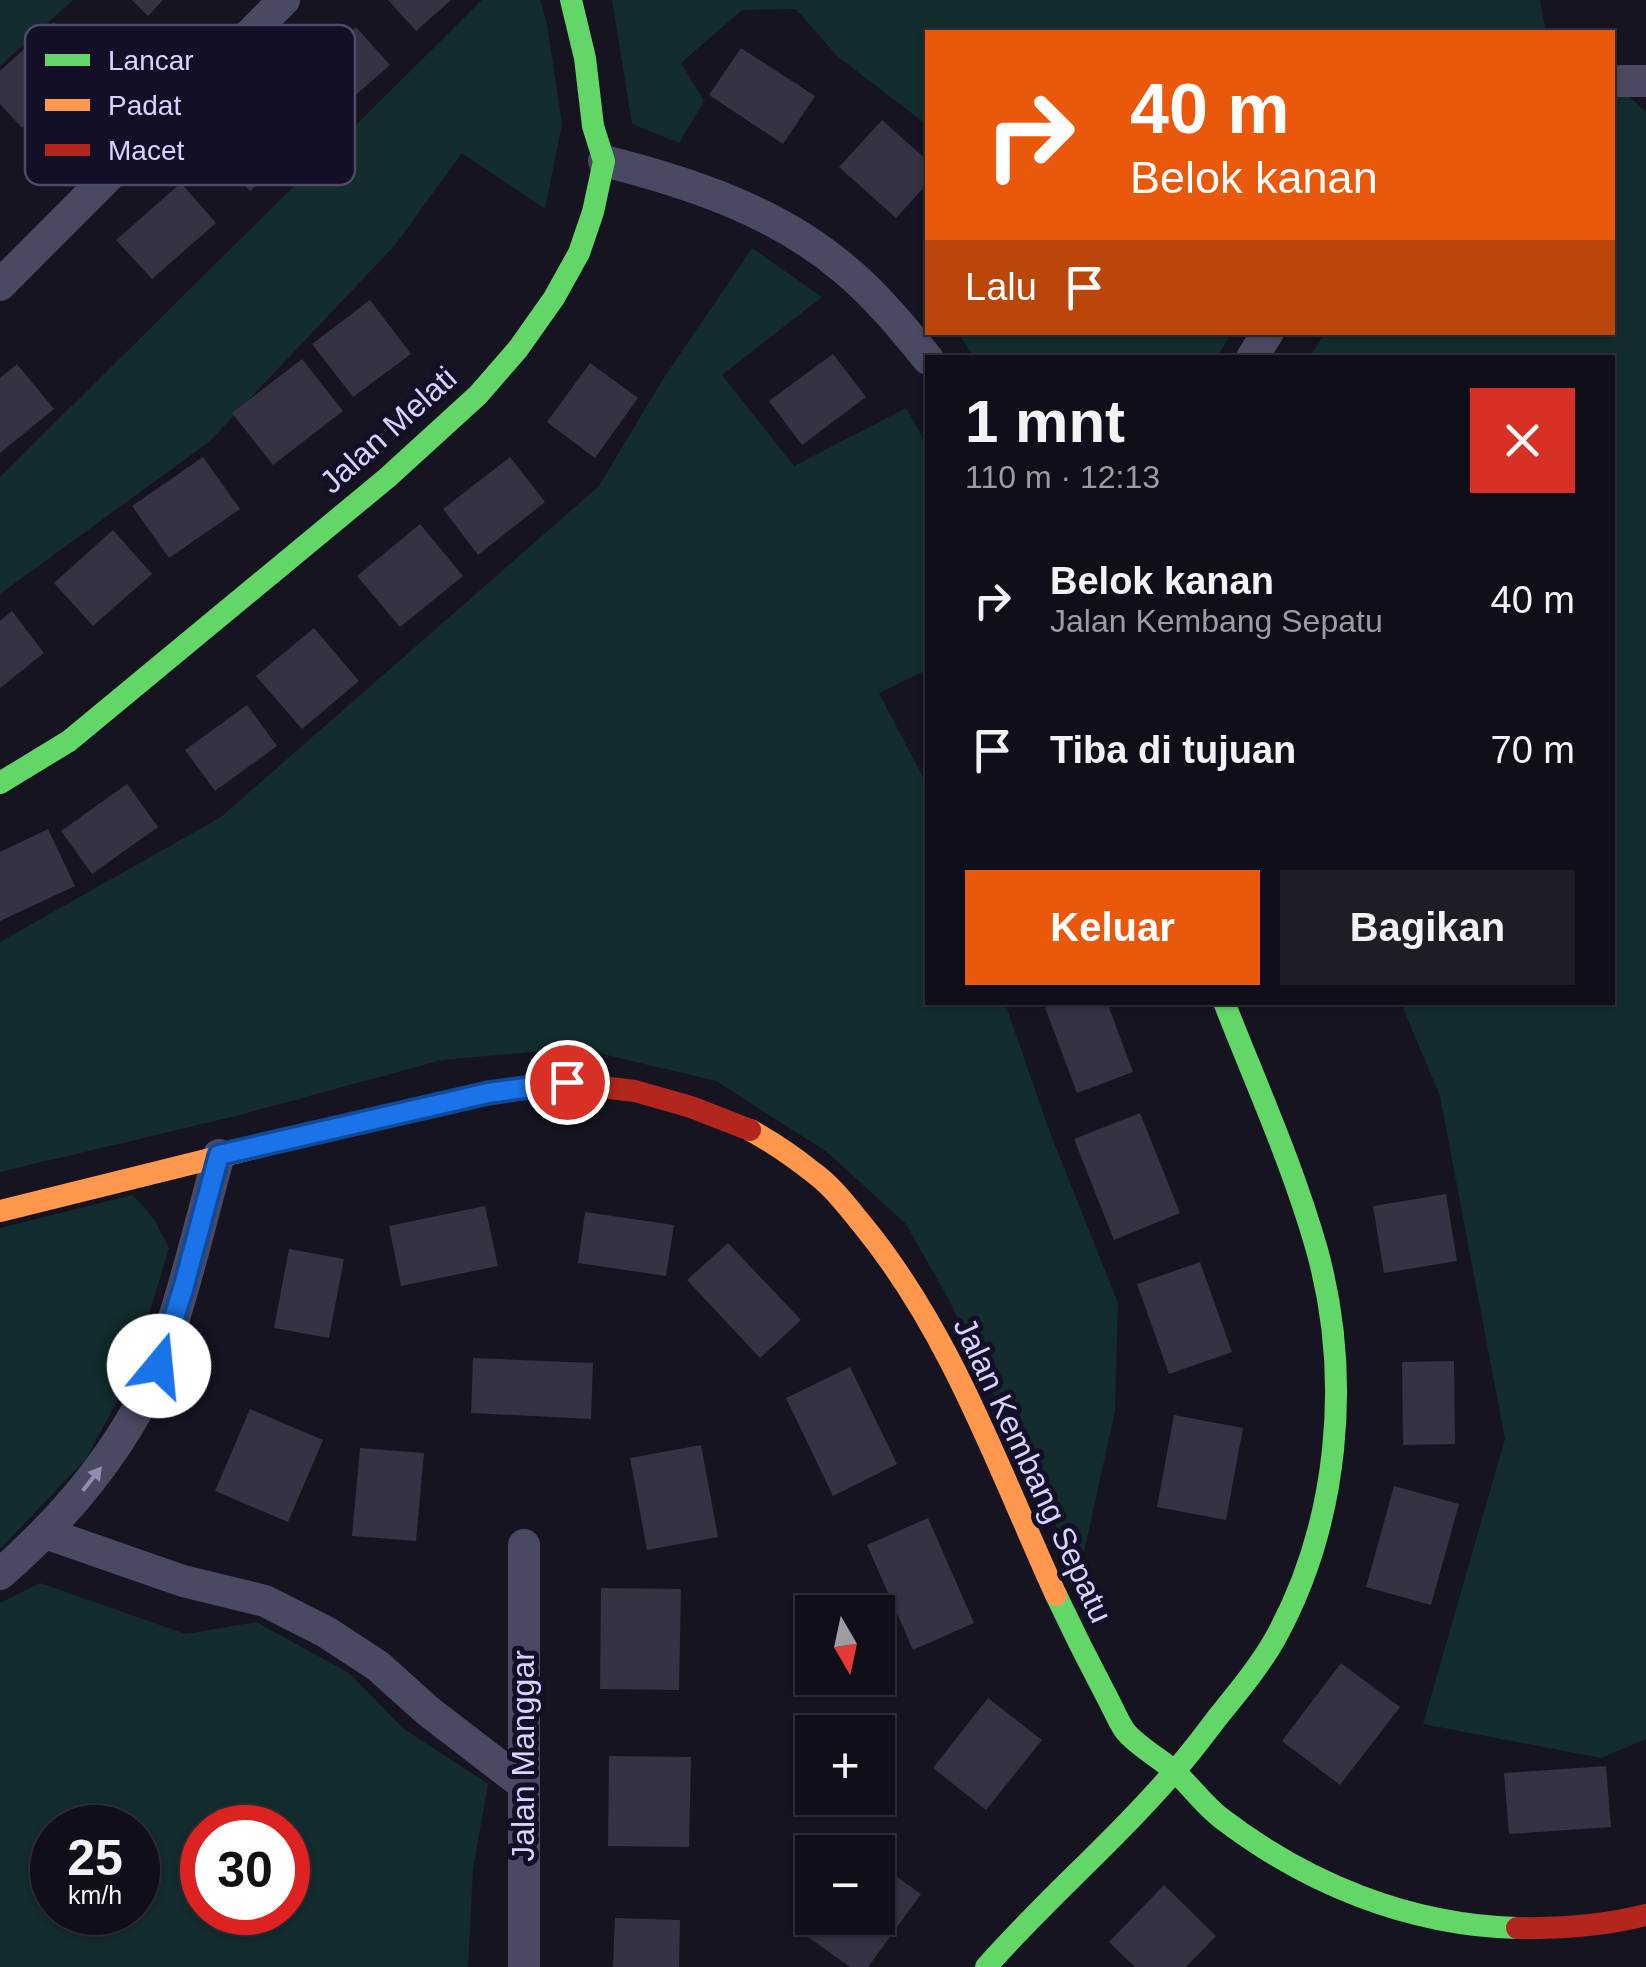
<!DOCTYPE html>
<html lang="id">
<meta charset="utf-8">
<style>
:root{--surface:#100f19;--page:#1e1d26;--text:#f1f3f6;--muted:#9c9ca2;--line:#302f38;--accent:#ea580c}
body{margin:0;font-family:Arial,sans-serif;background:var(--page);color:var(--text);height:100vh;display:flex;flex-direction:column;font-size:38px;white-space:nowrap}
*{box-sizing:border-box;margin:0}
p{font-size:32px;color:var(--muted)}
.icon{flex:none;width:55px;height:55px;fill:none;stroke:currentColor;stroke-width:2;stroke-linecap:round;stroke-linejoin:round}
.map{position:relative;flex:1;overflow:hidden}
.side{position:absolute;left:925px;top:355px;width:690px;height:650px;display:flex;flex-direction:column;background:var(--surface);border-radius:0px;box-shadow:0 2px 8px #0004,0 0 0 2px var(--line)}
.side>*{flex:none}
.top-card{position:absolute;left:925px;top:30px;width:690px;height:305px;border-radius:0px;box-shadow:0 2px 8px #0004,0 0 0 2px var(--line);background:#ea580c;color:#fff;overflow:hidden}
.needle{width:65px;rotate:171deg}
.tools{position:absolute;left:795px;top:1595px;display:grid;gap:20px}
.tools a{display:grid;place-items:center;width:100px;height:100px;border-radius:0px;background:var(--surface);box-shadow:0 2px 8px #0004,0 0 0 2px var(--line);font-size:50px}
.speed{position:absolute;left:30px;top:1805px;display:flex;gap:20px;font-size:50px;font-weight:700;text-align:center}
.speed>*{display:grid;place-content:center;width:130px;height:130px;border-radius:50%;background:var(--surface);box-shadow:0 2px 8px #0004,0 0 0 2px var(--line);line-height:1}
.speed small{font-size:25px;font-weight:400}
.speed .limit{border:15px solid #d22;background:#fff;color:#111}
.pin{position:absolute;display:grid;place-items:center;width:85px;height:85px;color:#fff;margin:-42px;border:5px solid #fff;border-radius:50%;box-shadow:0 2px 10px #0007}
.me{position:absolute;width:110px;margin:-55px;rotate:17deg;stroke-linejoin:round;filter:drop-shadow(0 0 8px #0008)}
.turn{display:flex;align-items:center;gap:35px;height:210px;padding:0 40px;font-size:45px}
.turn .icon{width:130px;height:130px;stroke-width:2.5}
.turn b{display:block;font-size:70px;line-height:85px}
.then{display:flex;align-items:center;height:95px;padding:0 40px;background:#0003;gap:20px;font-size:38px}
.round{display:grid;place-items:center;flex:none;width:105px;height:105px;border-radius:0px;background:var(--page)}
.summary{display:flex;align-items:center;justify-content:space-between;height:170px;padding:0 40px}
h1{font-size:60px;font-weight:700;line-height:75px}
.cta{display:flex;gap:20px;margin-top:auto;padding:20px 40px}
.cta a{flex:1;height:115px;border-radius:0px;background:var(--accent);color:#fff;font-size:40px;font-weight:700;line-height:115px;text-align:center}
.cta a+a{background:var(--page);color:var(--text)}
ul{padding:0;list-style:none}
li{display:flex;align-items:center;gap:30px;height:150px;padding:0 40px}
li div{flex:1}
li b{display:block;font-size:38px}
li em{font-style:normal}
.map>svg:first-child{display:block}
</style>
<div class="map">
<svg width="1646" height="1967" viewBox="0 0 1646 1967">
<rect width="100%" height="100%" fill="#161421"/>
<path fill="#132c2d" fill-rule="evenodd" d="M0,0H73L0,66Z
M482,0H540L547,24L562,124L545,209L462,153L395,245L209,442L0,594V477Z
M612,0H1540L1546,32H928L927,125L837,56L796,9L742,10L681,63L704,101L679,143L632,124Z
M1613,82L1646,112V1739L1601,1758L1423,1724L1505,1439L1440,1096L1401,1003L1612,1002V358H1309L1325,333L1612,332Z
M752,248L822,297L722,375L794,466L906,408L927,445V670L879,693L927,785L928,1002L1005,1003L1049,1130L1118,1303L1115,1411L1079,1575L948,1298L906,1224L827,1152L716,1081L577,1048L442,1060L236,1116L0,1172V942L221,817L599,486L663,379Z
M958,333H1231L1217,358L973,357Z
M133,1195L154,1219L169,1248L130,1377L86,1459L0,1549V1228Z
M40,1583L186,1634L256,1622L349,1673L404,1729L488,1784L473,1869L468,1967H0V1603ZM52,1828H138V1912H52ZM202,1828H288V1912H202Z"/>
<path fill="#343243" d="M132,0H163L148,16Z
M388,0H451L416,31Z
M54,22L93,64L22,128L0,104V71Z
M356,27L390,65L325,122L291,84Z
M741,48L815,96L783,144L709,95Z
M273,95L311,137L250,191L212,150Z
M882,120L928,161V183L896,218L839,167Z
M181,183L216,223L152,279L116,240Z
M370,300L411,354L353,397L312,344Z
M833,354L866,397L802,445L769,401Z
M302,359L343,411L273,465L232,413Z
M590,363L638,398L595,458L547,422Z
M17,364L54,409L0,453V378Z
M203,457L240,509L169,558L132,506Z
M510,457L545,502L478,555L443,509Z
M420,524L463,576L400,627L357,576Z
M113,530L152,574L93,626L54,583Z
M12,611L44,653L0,688V621Z
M314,628L359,681L302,729L256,676Z
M247,705L277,746L215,791L185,750Z
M127,784L158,827L92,874L61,831Z
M48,829L75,886L0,921V852Z
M1043,1002H1107L1133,1072L1077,1093Z
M1140,1113L1180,1213L1114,1240L1074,1139Z
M1446,1194L1457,1261L1384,1273L1373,1206Z
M485,1206L498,1266L401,1286L389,1226Z
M585,1212L674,1225L666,1276L578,1263Z
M728,1243L801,1320L760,1358L687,1280Z
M289,1249L344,1259L329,1338L274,1328Z
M1200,1262L1232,1352L1169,1374L1137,1284Z
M473,1358L593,1363L591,1419L471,1413Z
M1454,1361L1455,1444L1403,1445L1402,1362Z
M850,1367L897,1464L833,1496L786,1398Z
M250,1409L323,1440L288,1522L215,1491Z
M1174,1415L1243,1428L1226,1520L1157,1507Z
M701,1445L718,1537L647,1550L630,1458Z
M360,1448L424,1453L416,1541L352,1536Z
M1394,1486L1459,1504L1431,1605L1366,1587Z
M928,1518L974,1623L913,1650L867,1545Z
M601,1588L681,1589L679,1690L600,1689Z
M1341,1663L1400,1707L1340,1785L1282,1741Z
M988,1698L1042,1740L986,1810L933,1768Z
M609,1756L691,1757L689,1847L608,1846Z
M1606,1766L1611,1827L1509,1834L1504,1773Z
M878,1863L921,1894L868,1967H850L798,1930L812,1910V1918H878Z
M1164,1885L1216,1936L1186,1967H1135L1109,1942Z
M615,1918L680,1920L679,1967H613Z"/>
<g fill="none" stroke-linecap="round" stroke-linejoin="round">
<path stroke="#4a4962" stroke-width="32" d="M1612,81H1646
M604,161C688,182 776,211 843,268C875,294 902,327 928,359
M0,285L284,0
M1252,358L1268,332
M45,1533L183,1581L265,1601L326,1632L378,1666L428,1711L523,1784
M0,1574C67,1516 122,1450 158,1369C165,1353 169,1335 174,1318C191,1264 204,1209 219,1155
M524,1967V1545"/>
<path stroke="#63d668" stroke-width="22" d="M0,783L69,741L387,478L478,395L518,349L554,298L579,253L593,212L604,161L593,126L585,58L571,0
M1056,1595C1072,1629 1089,1663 1107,1697C1113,1708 1118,1721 1125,1731C1137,1746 1158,1757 1173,1770C1190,1785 1203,1804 1221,1818C1307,1884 1409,1925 1517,1928
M986,1967C1048,1897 1119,1837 1180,1765C1193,1750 1205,1734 1217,1718C1238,1692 1259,1667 1275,1639C1339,1523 1352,1377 1317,1250C1293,1165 1256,1084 1224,1002"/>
<path stroke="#ff974d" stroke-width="22" d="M750,1130C772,1142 794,1157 814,1173C832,1186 847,1206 861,1223C951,1332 998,1468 1056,1595
M0,1211L331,1129"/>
<path stroke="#b3261e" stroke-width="22" d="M331,1129L487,1093L567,1083L635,1091L691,1107L750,1130
M1517,1928C1561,1929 1603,1926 1646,1915"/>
</g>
<defs><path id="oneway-solid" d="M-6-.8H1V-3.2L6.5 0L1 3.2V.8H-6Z" transform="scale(2.5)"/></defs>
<use fill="#928eb0" href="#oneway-solid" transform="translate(92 1479) rotate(-52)"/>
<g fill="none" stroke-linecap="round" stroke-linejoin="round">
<g stroke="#114b97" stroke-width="25">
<path id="route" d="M159,1366L183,1289L219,1155L488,1093L567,1082"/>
</g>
<use href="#route" stroke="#1a73e8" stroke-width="18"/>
</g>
<g text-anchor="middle" stroke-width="10" stroke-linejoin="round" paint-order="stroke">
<g font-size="32" fill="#d9d4ff" stroke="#130f26">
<text transform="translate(388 430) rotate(-42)" y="11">Jalan Melati</text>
<text transform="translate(1033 1470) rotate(65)" y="11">Jalan Kembang Sepatu</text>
<text transform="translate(523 1756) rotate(-90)" y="11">Jalan Manggar</text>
</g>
</g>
<rect x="25" y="25" width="330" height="160" rx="15" fill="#130f26" stroke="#4e4a67" stroke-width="2.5"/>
<rect x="45" y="54" width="45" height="12" fill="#63d668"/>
<rect x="45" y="99" width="45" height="12" fill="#ff974d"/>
<rect x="45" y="144" width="45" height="12" fill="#b3261e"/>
<g font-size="28" fill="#d9d4ff">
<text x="108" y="70">Lancar</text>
<text x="108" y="115">Padat</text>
<text x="108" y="160">Macet</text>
</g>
</svg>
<div class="tools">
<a><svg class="needle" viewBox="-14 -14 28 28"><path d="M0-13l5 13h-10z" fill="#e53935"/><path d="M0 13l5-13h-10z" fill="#9c9ca2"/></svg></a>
<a>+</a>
<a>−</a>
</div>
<div class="speed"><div>25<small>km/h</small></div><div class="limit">30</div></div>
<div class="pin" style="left:567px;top:1082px;background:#d93025"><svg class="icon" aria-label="arrive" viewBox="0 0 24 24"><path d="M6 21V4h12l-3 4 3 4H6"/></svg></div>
<svg class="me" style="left:159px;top:1366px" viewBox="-20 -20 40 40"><circle r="19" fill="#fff"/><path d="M0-13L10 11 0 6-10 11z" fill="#1a73e8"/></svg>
<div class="top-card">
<div class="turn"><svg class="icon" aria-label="right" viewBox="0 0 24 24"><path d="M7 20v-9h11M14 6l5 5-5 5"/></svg><div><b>40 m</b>Belok kanan</div></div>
<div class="then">Lalu<svg class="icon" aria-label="arrive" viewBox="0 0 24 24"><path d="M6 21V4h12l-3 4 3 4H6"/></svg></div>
</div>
<section class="side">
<div class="summary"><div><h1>1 mnt</h1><p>110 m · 12:13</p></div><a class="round" style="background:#d93025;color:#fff"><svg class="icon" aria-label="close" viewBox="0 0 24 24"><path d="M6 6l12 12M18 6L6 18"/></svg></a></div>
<ul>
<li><svg class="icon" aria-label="right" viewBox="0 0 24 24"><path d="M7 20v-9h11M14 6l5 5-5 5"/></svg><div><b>Belok kanan</b><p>Jalan Kembang Sepatu</p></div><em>40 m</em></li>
<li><svg class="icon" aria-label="arrive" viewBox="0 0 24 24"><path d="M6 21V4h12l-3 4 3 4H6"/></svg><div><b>Tiba di tujuan</b></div><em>70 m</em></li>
</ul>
<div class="cta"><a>Keluar</a><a>Bagikan</a></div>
</section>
</div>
